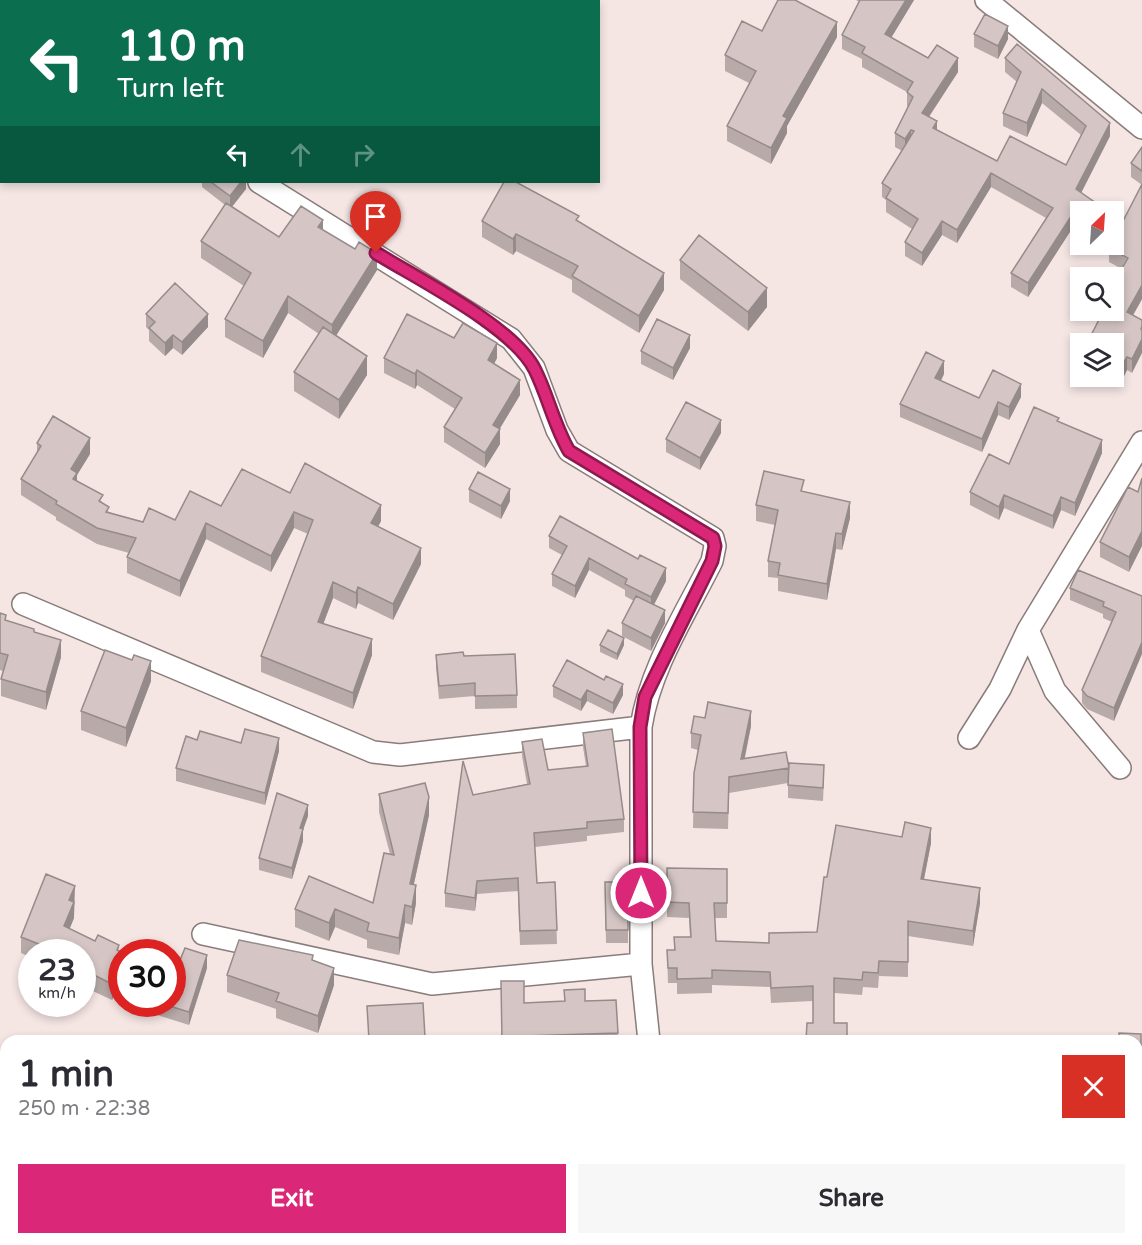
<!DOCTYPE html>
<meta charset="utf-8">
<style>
:root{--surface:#fff;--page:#f7f7f7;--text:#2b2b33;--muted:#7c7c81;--accent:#db2777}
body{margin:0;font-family:"Varela Round",sans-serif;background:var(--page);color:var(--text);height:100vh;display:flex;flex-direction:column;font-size:22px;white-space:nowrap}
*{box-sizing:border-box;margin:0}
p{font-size:20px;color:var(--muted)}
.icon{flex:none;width:33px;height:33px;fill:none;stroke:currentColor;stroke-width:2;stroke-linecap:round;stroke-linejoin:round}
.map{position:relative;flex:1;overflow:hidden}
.side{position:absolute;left:0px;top:1035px;width:1143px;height:210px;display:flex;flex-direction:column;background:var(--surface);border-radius:18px 18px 0 0;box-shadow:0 3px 9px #0003}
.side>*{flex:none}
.hud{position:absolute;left:0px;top:0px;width:600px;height:183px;box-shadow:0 3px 9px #0003;background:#0b6e4f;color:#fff;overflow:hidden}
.needle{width:39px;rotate:25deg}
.buttons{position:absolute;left:1070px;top:201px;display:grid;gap:12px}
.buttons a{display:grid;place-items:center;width:54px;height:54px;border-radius:0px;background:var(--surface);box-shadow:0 3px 9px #0003;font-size:30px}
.speed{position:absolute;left:18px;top:939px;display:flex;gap:12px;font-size:30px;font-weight:700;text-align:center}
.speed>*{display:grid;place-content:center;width:78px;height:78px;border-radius:50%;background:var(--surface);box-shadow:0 3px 9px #0003;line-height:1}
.speed small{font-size:15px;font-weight:400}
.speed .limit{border:9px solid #d22;background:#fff;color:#111}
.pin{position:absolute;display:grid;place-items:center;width:51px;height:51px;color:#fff;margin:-62px -26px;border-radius:50% 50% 50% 0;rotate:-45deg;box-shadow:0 0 6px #0007}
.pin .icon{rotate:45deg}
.me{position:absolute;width:66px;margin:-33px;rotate:0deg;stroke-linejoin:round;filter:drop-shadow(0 0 4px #0008)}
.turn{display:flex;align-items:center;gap:21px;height:126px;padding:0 18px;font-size:27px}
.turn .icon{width:78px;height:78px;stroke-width:2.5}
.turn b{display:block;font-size:42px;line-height:51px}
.lanes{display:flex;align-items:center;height:57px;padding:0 18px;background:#0003;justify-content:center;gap:30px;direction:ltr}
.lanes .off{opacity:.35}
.round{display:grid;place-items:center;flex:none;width:63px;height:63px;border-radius:0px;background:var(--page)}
.overview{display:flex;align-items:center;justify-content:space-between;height:102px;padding:0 18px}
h1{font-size:36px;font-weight:700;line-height:45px}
.cta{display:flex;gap:12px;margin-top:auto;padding:12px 18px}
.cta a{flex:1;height:69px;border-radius:0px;background:var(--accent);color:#fff;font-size:24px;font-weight:700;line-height:69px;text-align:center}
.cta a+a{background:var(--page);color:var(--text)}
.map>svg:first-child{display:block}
</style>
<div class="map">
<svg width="1142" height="1245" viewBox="0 0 1142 1245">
<rect width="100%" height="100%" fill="#f5e6e4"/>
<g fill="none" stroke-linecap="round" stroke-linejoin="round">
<g stroke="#897c7a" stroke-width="24">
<path id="street" d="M167,0L170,2
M986,0L1142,128
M259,182L511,339L534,368L557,430L569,451L713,538L715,546L712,561C685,615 650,668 641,727V964L649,1041
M23,604L373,752L400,755L641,727
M1028,630L1055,691L1120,768
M969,738L1000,689L1028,630L1142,442
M203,934L432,984L641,964
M219,1239V1245
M458,1239L459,1245
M672,1239L674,1245"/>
</g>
<use href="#street" stroke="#fff" stroke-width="21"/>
</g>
<path fill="#b7aaa9" d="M0,0H23V2H2V33L0,32Z
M404,0H502L504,2H406Z
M856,0H914L891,38L928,58L958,72L929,117L937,130L997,161L1066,165L1081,135L1042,103L1027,137L1003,126V113L1017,82L1005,72V58L1110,136L1081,193L1080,228L1075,224L1028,297L1011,287V273L1046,218L991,187L957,243L942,235L922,266L905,256V242L912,229L886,212V200L882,197V183L902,151L895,147V133L908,107L907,106V92L862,67V59L842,49V35L859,2Z
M762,31L837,37L787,126V133L771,164L727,141V126L749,83L725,71V55Z
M974,34L1008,39L998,59L974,47Z
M1142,147V299L1133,315L1132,373L1127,370L1124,376L1113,371V284L1122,269L1109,262V248L1105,244H1113V214L1123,221L1142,185L1131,177V163Z
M202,182H246V189L232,207L279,237L323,230L377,270L336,336L367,375L339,419L294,391V372L319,334L288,313L263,358L225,337V319L244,286L201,258V241L225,205L202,187Z
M482,221L579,222L664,290L639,333L572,292V280L516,251L513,255L482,237Z
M680,260L767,307L748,331L680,279Z
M146,314L208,327L182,355L173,348L165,356L149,341V330L146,327Z
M454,338L497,358L494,364L520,395L499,429L500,444L485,468L444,442V427L455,409L417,385L415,389L384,373V358Z
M690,348L673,380L641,364V351Z
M944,374L941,381L979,398L1021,397L1009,420L998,415L982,452L900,417V404Z
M1059,421L1102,453L1075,516L1061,510L1053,529L1004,508L999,520L970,505V492L1009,464Z
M721,433L700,470L666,452V439Z
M37,443L90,454L77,475V481L103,503L109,512L143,522L175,520L221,506L290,493L381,521L378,527L421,564L393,620L358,603L356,609L333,598L323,624L372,655L353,709L261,672V656L308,534L294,528L271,572L206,539L180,597L127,573V557L129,553L97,544L56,520V517L21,495V479L37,453Z
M469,489L510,501L501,519L469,502Z
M804,492L850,518L842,550L836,549L827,600L778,591V578L768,577V561L775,525L756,521V505Z
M1138,492L1129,572L1100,557V542Z
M549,536L666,581L654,605L665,623L651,651L622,636V623L634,601L625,596V590L589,570L575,598L552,586V574L562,555L549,548Z
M1070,588L1142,596L1114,721L1087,709L1082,703V690L1112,622L1103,618V614L1070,600Z
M0,613L6,620L34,632L61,657L46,710L1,696V679L3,671L0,670Z
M600,645H624L617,660L600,652Z
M436,655L464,656L517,695V708L475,709V696L439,699L436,668Z
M132,660L151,681L126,747L81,730V711Z
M604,680L623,695L613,714L587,701L581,711L553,697V686Z
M751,726L745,758L789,768L824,778L823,801L788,798V783L729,793L728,829L693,828L694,773L698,750L691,748V733Z
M583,733L624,819V832L587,836V841L535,847L537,883L555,882L557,944L520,945L518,891L477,894L475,911L445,907V893L473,795L527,784L522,756V742L548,770L586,766L583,747Z
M197,740L241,743L279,751L265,805L176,781V768Z
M379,794L429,815L414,884L416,903L412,925L405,923L399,955L367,948V940L335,927L329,941L295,927V909L373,903L390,854L379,812Z
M308,816L303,830V841L292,879L259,870V858Z
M931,843L924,879L980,903L973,946L908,936V977L879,976L878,988L863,987L862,995L834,993V1023H847V1041H806L807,1023H813V1001L771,1003L770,987L712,985V993L677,994V983H668L667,950H674V937H690L689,918L667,917V868L727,869V918H714L716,941L769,943L817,932L827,877Z
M628,882V943H606L605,895Z
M75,903L74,906V918L69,929L95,941L119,945L112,1000L82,986V952H32V958L21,953V937Z
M313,961L334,985L318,1033L276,1018V1009L227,992V975Z
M207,968L189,1025L154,1014V1004H172Z
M501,981L524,1003L564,1001V990L585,1001L616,1000L618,1041H502Z
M423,1003L425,1041H369L367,1006Z
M1141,1034V1082H1137V1041Z"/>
<path fill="#958b8a" d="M906,0H914L885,48V34Z
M837,22V37L787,126V133L771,164V148L783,116Z
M1008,26V39L998,59V46Z
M958,58V72L922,127V113Z
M1042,89V103L1027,137V123Z
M937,121V135L933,128Z
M1110,123V136L1076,203V189Z
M911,130V144L905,153V139Z
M991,173V187L957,243V230Z
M241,182H246V189L230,209V196Z
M1075,210V224L1028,297V283Z
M323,220V237L318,227Z
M942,221V235L922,266V253Z
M516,234V251L513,255V239Z
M377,253V270L332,342V325Z
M664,273V290L639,333V316Z
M1142,285V299L1127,326V312Z
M767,288V307L748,331V312Z
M288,296V313L263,358V341Z
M208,314V327L182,355V342Z
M1142,326V353L1132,373V359Z
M173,335V348L165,356V343Z
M690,335V348L673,380V368Z
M497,343V358L488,375V360Z
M367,356V375L339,419V400Z
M1127,357V370L1124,376V362Z
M944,361V374L935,391V378Z
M417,370V385L415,389V374Z
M520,380V395L493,440V425Z
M1021,384V397L1009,420V407Z
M998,402V415L982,452V439Z
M721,420V433L700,470V458Z
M500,429V444L485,468V453Z
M90,438V454L77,475V489L73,495L71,469Z
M1102,440V453L1075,516V503Z
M510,489V501L501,519V506Z
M1004,495V508L999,520V507Z
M1061,497V510L1053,529V516Z
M850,502V518L842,550V534Z
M381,505V521L371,539V523Z
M294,512V528L271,572V556Z
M206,523V539L180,597V581Z
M1142,531V546L1129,572V557Z
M836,533V549L827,600V584Z
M421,548V564L393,620V604Z
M589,558V570L575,598V586Z
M666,568V581L651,610V597Z
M333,582V598L318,638V622Z
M358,587V603L356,609V593Z
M665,610V623L651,651V638Z
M624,638V645L617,660V654Z
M372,639V655L353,709V693Z
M61,640V657L46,710V692Z
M1142,642V654L1114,721V708Z
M151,661V681L126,747V728Z
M623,684V695L613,714V703Z
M587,690V701L581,711V700Z
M751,711V726L741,774V759Z
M279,738V751L265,805V793Z
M429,797V815L410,901V884Z
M308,805V816L303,830V841L292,879V868L300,828Z
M931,828V843L921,894V879Z
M477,881V894L475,911V898Z
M416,885V903L412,925V907Z
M75,886L74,918L64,943V926L69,900Z
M980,888V903L973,946V931Z
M405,905V923L399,955V938Z
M335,909V927L329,941V923Z
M207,955V968L189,1025V1012Z
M122,966V982L112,1000V984Z
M334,968V985L318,1033V1016Z"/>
<path fill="#d5c6c5" stroke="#958b8a" stroke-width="1.5" d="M0,0H21L20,2H2V20H0Z
M122,0H148V2H122Z
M440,0H502L504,2H442Z
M531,0H567L566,2H530Z
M778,0H795L837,22L783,116L787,118L771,148L727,126L756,71L725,55L742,21L762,31Z
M860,0H906L885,34L928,58L937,45L958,58L922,113L937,121L933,128L997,161L1010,136L1066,165L1086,126L1042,89L1027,123L1003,113L1021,72L1005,58L1017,44L1110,123L1076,189L1109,212H1080V214L1075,210L1028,283L1011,273L1053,208L991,173L957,230L942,221L922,253L905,242L918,219L886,198L891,189L882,183L914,131L911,130L905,139L895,133L913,97L907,92L913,82L862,53L865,47L842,35Z
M985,14L1008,26L998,46L974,34Z
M1142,147V171L1131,163Z
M211,182H241L230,196Z
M504,182H516L579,216L576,220L664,273L639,316L572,276L578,266L516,234L513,239L482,221Z
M1142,184V285L1127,312L1142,320V326L1141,329L1142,330V339L1132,359L1127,357L1124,362L1113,357V344L1087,343L1104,310H1113V293L1114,291L1113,290V284L1128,258L1109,248L1111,244H1113V241L1115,238L1113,236V214L1123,221Z
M226,203L279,237L301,206L323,220L318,227L355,249L359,242L377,253L332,325L288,296L263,341L225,319L251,273L201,241Z
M699,235L767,288L748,312L680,260Z
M175,283L208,314L182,342L173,335L165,343L149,328L155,322L146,314Z
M407,314L454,338L463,323L497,343L488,360L520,380L493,425L500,429L485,453L444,427L462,398L417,370L415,374L384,358Z
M657,319L690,335L673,368L641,351Z
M323,327L367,356L339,400L294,372Z
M926,352L944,361L935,378L979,398L993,370L1021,384L1009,407L998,402L982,439L900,404Z
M686,402L721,420L700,458L666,439Z
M1034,407L1059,418L1057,421L1102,440L1075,503L1061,497L1053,516L1004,495L999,507L970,492L989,454L1009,464Z
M53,416L90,438L71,469L77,473L73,479L103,495L99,501L109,507L106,512L143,522L149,508L175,520L190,491L221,506L242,469L290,493L305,463L381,505L371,523L421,548L393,604L358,587L356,593L333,582L318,622L372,639L353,693L261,656L313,520L294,512L271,556L206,523L180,581L127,557L136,538L97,528L56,504L57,501L21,479L41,446L37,443Z
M764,471L804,480L801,491L850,502L842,534L836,533L827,584L778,575L780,563L768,561L778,510L756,505Z
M478,472L510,489L501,506L469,489Z
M1142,478V531L1129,557L1100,542L1128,487L1138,492Z
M560,516L638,559L640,555L666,568L651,597L625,584L627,579L589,558L575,586L552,574L567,546L549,536Z
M1078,570L1142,596V642L1114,708L1087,696L1082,690L1116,612L1103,606L1104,602L1070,588Z
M636,596L665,610L651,638L622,623Z
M0,613L6,615L5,620L34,629V632L61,640L46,692L1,679L8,655L0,653Z
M608,630L624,638L617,654L600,645Z
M105,650L132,660L134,655L151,661L126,728L81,711Z
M463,652L464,656L515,654L517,695L475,696V683L439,686L436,655Z
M567,660L604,680L606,676L623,684L613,703L587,690L581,700L553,686Z
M708,702L751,711L741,759L786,752L789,768L729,777L728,813L693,812L694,773L701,735L691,733L694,716L705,718Z
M245,729L279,738L265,793L176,768L186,736L197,740L200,731L241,743Z
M612,729L624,819L587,822V828L534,833L537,883L555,882L557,930L520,931L518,878L477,881L475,898L445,893L463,761L473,795L530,784L522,742L542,739L548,770L588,766L583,733Z
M789,763L824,765L823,788L788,785Z
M425,783L429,797L410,884L416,885L412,907L405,905L399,938L367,931L369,923L335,909L329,923L295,909L309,876L373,903L384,853L394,855L379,794Z
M277,793L308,805L300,828L303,829L292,868L259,858Z
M905,822L931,828L921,879L980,888L973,931L908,921V962L879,961L878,973L863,972L862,980L834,978V1023H847V1040H806L807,1023H813V986L771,988L770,972L712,970V978L677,979V968H668L667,950H675L674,937H691L689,903L667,902V868L727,869V903H714L716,941L769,943V933L817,932L824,877H827L836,825L902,837Z
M46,874L75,886L69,900L74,902L64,926L95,941L98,935L119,945L117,950L122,953V966L112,984L82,969V952H59L21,937Z
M605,882H628V930H606Z
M239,940L313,955L312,960L334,968L318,1016L276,1001L279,993L227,975Z
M185,948L207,955L189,1012L163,1004H172V958L180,960Z
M501,981H524V1003L565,1001L564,990L585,989V1001L616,1000L618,1033L525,1036V1041H502Z
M423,1003L425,1037L369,1040L367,1006Z
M1119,1033L1141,1034V1069H1137V1041H1119Z
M248,1239H406L408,1245H249Z
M581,1239H610L611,1245H581Z"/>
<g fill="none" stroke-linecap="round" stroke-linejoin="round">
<g stroke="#8e194d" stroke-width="15">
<path id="route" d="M376,253C418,279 514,327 535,370C548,396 554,425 569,451L713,538L715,546L712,561L645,697L640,727L641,893"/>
</g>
<use href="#route" stroke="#db2777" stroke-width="10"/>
</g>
</svg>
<div class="buttons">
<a><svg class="needle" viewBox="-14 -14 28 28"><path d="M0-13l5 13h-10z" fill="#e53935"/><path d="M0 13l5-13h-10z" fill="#7c7c81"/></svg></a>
<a><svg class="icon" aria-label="search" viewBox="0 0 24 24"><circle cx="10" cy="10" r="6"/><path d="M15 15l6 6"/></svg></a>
<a><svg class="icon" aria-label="layers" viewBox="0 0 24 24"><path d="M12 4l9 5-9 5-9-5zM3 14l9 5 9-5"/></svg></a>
</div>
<div class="speed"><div>23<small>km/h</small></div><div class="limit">30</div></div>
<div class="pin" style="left:376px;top:253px;background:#d93025"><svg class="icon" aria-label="arrive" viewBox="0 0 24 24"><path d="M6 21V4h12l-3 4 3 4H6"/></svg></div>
<svg class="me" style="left:641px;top:893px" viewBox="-20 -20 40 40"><circle r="17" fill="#db2777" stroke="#fff" stroke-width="3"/><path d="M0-11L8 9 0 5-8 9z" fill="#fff"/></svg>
<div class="hud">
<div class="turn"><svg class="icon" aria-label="left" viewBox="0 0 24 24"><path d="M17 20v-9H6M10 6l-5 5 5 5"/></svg><div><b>110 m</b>Turn left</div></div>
<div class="lanes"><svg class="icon" aria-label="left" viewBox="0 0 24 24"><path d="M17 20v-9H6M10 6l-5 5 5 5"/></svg><svg class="icon off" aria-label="ahead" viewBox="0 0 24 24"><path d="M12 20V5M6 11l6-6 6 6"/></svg><svg class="icon off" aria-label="right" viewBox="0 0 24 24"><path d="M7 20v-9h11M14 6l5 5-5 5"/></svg></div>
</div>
<section class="side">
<div class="overview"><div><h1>1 min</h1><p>250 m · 22:38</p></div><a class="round" style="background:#d93025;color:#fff"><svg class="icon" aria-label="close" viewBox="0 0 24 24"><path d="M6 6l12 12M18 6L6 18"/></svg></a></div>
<div class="cta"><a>Exit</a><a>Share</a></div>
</section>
</div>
